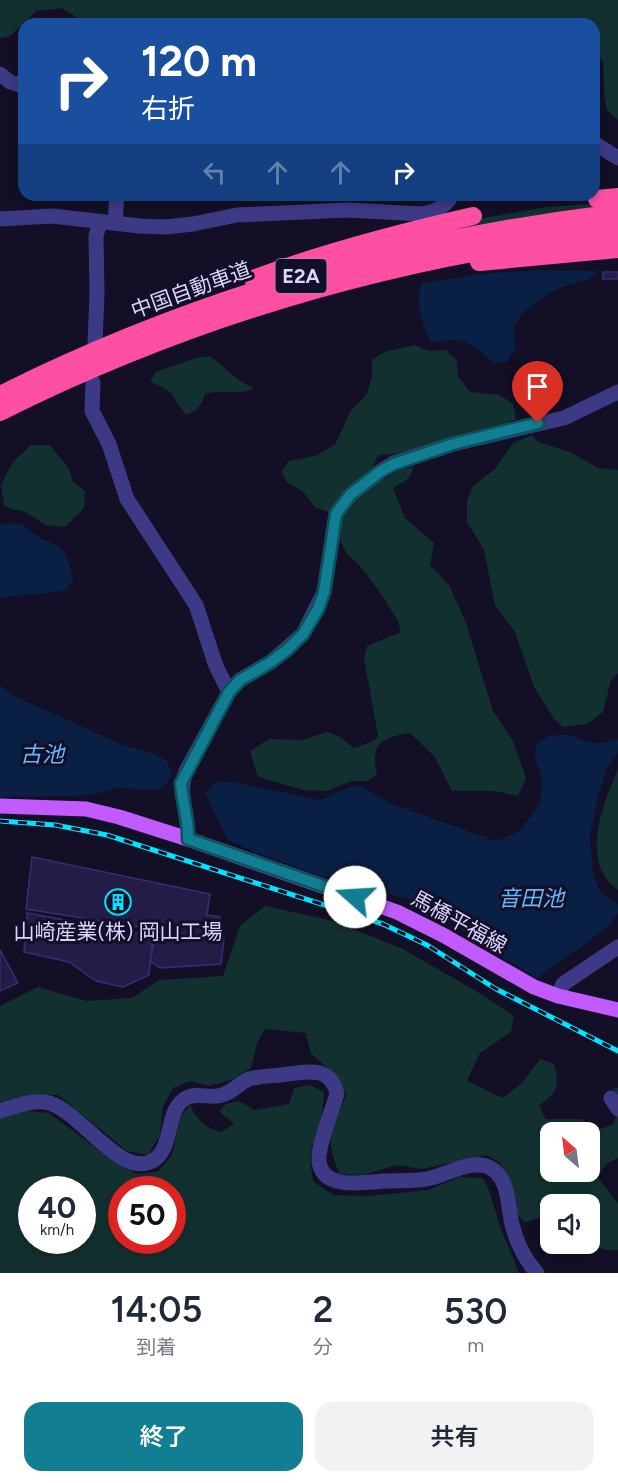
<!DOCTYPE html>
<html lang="ja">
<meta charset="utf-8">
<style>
:root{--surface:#fff;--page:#f2f2f3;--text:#1f2937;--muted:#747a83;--accent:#117e91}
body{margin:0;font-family:Figtree,"Noto Sans JP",sans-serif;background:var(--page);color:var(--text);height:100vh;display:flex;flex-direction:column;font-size:22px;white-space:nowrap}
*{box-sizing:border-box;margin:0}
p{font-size:20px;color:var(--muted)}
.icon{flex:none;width:33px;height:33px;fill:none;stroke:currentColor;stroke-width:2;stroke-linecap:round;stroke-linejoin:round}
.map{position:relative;height:1273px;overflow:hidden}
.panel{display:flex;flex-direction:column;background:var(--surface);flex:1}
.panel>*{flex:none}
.hud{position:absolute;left:18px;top:18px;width:582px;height:183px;border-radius:18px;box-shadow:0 3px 9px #0003;background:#1a4fa0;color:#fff;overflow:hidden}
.needle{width:39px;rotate:332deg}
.tools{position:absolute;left:540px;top:1122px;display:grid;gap:12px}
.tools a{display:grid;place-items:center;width:60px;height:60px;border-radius:12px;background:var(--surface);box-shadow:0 3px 9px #0003;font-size:30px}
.speed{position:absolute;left:18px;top:1176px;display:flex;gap:12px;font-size:30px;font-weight:700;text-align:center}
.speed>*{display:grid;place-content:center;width:78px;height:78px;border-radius:50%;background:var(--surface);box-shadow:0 3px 9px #0003;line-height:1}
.speed small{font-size:15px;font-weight:400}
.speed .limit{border:9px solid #d22;background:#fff;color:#111}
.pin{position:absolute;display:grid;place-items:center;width:51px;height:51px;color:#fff;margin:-62px -26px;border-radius:50% 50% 50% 0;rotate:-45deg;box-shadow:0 0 6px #0007}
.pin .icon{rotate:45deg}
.me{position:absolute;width:66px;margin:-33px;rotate:289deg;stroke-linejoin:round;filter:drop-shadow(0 0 4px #0008)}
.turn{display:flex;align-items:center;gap:21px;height:126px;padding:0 24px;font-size:27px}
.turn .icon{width:78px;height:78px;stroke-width:2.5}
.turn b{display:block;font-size:42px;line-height:51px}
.lanes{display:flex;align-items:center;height:57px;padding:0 24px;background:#0003;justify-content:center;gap:30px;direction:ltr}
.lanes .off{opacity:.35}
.eta{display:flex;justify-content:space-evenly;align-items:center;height:102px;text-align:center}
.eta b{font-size:36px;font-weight:600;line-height:42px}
.action{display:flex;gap:12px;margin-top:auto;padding:12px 24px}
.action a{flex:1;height:69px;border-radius:18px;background:var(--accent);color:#fff;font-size:24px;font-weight:600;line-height:69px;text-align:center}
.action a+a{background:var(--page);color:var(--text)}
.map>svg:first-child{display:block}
</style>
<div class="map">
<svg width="618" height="1273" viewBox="0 0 618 1273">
<rect width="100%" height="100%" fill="#130f26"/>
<path fill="#12302f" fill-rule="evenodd" d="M0,0H618V120L607,110L604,94L603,61L594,51V24H87L62,8L37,11L10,36L0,38Z
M618,202L592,209H572L349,249L460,222L547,207Z
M415,345L428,351L446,350L457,361L458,376L470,392L500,395L513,404L516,419L496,428L395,454L378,455L371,472L385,479L399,470L414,467L408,479L393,488L405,518L434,543L430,565L449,585L466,623L493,711L513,741L526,778L518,796L494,791H452L435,757L410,733C381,738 370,743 377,775L367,781H352L327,791L303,790L258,777L250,751L269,739L302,740L327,732L340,737L354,748L374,741L378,736L364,658L367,646L401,632L398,621L381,594L361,567L347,554L341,542L338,521L328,512L315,507L302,491L287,482L281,472L289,461L315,456L335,445L350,412L367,394L372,376V360L384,352Z
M210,356L239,380L254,388C239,396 221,389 205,394C203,405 196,411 186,415L170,392L150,381L156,372L196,358Z
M532,435L538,442L570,452L598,468L618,470V673L611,680L603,712L587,724L563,727L554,719L534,687L515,632L495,605L484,550L467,522V501L473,486L495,469L513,443Z
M31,445H50L69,469L73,482L85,491L84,508L65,527L45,525L26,512L11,509L4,505L1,485L13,462Z
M618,769V890C579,863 603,804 618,769Z
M265,906L330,920L401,948L476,991L514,1016L511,1032L480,1053L467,1081L503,1098L521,1084L540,1059L554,1064C560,1088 558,1091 539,1106L546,1119H582L594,1131L614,1124L618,1103L613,1088H618V1158L605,1165L598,1177L618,1204V1250H604L590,1243V1204H550V1214L525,1223L515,1212L508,1175L499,1162L486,1155L422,1169L396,1165L364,1175L340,1174C323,1139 332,1127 347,1094L329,1069L311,1054L306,1033L265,1029L257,1043L251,1068L231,1080L209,1086L190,1081L173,1088L163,1106L160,1135L148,1155L127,1151L58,1095L38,1094L0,1103V1006L38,987L87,1001L132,998L159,980L223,976L240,926ZM550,1132H590V1172H550Z
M309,1085L324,1092C323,1100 323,1108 322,1116C315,1145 305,1150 314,1182L333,1195L369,1196L428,1190L460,1177L483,1178L489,1190L500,1227L519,1273H0V1115L18,1110L49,1113L108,1157L137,1174L159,1171L172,1155L180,1117L190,1105C197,1120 205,1128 221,1132L234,1124L219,1111L226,1104L239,1101L254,1110L289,1104L294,1088ZM32,1190H82V1240H32ZM122,1190H172V1240H122Z"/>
<path fill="#0a1f44" d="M540,270L599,271C593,280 577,282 566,286C550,291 517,311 514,329C513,335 515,342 516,348L506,362L494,363C467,340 466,338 431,342C422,326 414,299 422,283L488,273Z
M9,523L22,524L38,537L57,545L67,555L73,579L66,590C44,595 22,594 0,598V525Z
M0,685L12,695L123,745L151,752L167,761L172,773L168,783L156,790L117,788L96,794L72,796L0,797Z
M566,734C587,742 596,747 618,739V753L608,766L599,793L590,835L593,872L600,892L618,905V913L608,927L537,978L486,948L428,904L390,894L382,897L256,853L228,840L205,793L217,781L233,782L320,800L350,787L360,786L392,804L496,841L520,831L540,803L542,779L535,759L536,744L549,736Z"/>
<path fill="#241b47" stroke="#3b2d73" stroke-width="1.5" d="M603,272H618V279H603Z
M32,857L210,894L207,915L220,917L215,939L26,909Z
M27,913L153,936L149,975L123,987L96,981L69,962L24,952Z
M156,933L224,940L221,964L160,968L150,961Z
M0,950L18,983L0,991Z"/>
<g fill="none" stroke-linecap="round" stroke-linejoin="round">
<path stroke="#3d3a85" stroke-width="15" d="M0,74L10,82L24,86
M594,143L618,158
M0,219L52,216L140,226L165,227L193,224L237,215L348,210L421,214C434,212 446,207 452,195
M115,223L117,195
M95,342L97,294L96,236L100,221
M93,382L92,411L109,444L127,499L196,605L216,666L229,692
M188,839C189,815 177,794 186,771L229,692L240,680L271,662L303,634L324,592L336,514L350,495L381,471L394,463L453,444L564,418L618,392
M558,996L563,984L618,947
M611,1098L618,1109
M0,1111C14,1107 30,1100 45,1102C77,1106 120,1179 152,1161C175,1149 164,1110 186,1098C197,1092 211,1099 222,1095C233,1092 239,1083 249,1079C259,1076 270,1076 281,1075C304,1072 331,1064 337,1094C333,1108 317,1148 319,1161C322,1191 365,1182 386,1181C401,1180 416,1182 431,1178C448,1174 472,1159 489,1167C510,1178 507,1204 512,1224C516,1241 525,1260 537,1273"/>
<path stroke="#c25bff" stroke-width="15" d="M0,806L86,809L119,817L188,839L397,912L443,935L534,987L558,996L618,1010"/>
<path stroke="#ff4fa3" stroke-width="18" d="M597,199L618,197
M479,262L618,249
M253,279C325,252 398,233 473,216
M0,395C196,297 400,238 618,213
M0,412C196,314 401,255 618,231"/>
<g stroke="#00e5ff" stroke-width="5">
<path id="rail" d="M0,821L55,825L107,835L383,924L427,945L496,989L618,1051"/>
</g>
<use href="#rail" stroke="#130f26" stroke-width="3" stroke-dasharray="9" stroke-linecap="butt"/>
</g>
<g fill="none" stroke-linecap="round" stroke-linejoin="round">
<g stroke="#0b525e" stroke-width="15">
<path id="route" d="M355,897L188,839C189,820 182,802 181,783L229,692L240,680L271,662L288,649L303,634L318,609L324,592L336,514L350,495L381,471L394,464L453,444L538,423"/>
</g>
<use href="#route" stroke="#117e91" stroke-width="10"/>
</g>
<defs>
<g id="building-ring" transform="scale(1.35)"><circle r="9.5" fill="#130f26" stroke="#00e5ff" stroke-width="1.5"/><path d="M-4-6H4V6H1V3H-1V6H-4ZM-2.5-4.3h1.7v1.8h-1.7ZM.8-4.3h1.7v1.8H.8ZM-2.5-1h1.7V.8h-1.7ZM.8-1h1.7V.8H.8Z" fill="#00e5ff"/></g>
</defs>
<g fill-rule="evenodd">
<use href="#building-ring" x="118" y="902"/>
</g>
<g text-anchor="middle" stroke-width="6" stroke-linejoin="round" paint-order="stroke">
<rect fill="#130f26" stroke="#9e99be" stroke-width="1.5" x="275.5" y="259" width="51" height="34" rx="4.5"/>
<g font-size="20" font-weight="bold" fill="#d9d4ff">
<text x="301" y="283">E2A</text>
</g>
<g font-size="21" fill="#d9d4ff" stroke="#130f26">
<text transform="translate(191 290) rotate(-20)" y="7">中国自動車道</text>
<text transform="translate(459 922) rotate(29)" y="7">馬橋平福線</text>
</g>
<g font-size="21" fill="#d9d4ff" stroke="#130f26">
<text x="118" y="939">山崎産業(株) 岡山工場</text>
</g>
<g font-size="22" font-style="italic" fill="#62b6ff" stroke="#130f26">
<text x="42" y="762">古池</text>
<text x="531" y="906">音田池</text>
</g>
</g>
</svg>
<div class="tools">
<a><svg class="needle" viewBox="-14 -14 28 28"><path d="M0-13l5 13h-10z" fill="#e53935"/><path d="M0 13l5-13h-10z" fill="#747a83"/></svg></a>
<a><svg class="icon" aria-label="sound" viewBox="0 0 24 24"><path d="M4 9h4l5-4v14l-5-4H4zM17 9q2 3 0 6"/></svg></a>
</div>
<div class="speed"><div>40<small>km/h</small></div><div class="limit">50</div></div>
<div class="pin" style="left:538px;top:423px;background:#d93025"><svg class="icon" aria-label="arrive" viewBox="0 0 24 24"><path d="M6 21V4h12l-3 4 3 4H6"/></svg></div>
<svg class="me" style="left:355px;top:897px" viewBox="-20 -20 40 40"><circle r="19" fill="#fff"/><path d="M0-13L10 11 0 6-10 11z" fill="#117e91"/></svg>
<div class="hud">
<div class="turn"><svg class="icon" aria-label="right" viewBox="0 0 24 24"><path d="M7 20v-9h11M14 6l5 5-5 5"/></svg><div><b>120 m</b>右折</div></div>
<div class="lanes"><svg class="icon off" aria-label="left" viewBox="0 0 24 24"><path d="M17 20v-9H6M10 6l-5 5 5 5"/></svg><svg class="icon off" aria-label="ahead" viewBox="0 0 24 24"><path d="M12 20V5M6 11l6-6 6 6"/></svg><svg class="icon off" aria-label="ahead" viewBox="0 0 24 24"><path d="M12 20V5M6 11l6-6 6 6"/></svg><svg class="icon" aria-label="right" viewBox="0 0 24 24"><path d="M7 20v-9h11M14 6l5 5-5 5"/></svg></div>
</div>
</div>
<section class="panel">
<div class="eta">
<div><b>14:05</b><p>到着</p></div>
<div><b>2</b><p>分</p></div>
<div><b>530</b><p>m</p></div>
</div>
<div class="action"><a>終了</a><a>共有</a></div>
</section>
